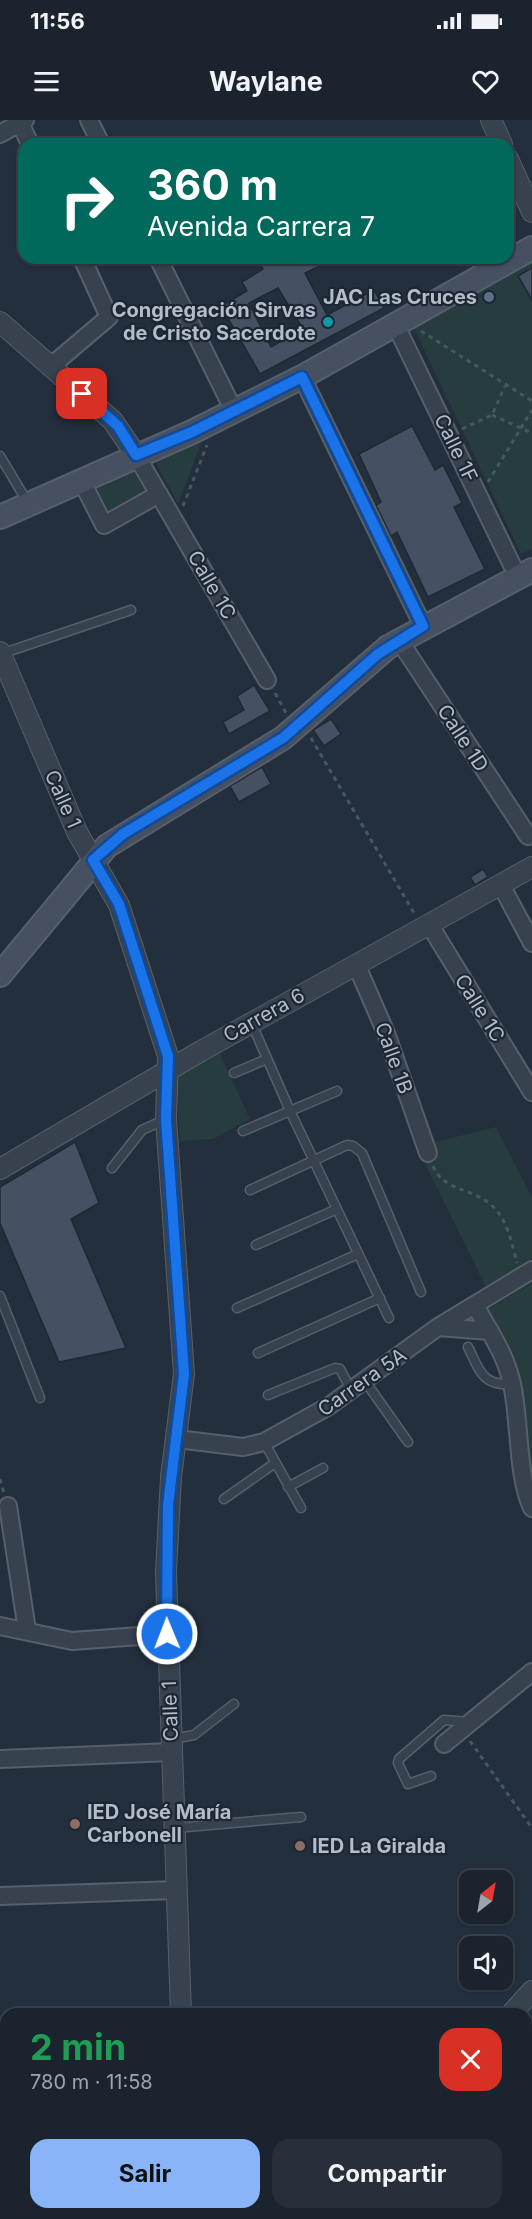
<!DOCTYPE html>
<html lang="es">
<meta charset="utf-8">
<style>
:root{--surface:#1b232e;--page:#282f3a;--text:#f1f3f6;--muted:#a0a4aa;--line:#39404a;--accent:#8ab4f8}
body{margin:0;font-family:Inter,sans-serif;background:var(--page);color:var(--text);height:100vh;display:flex;flex-direction:column;font-size:22px;white-space:nowrap}
*{box-sizing:border-box;margin:0}
p{font-size:20px;color:var(--muted)}
.icon{flex:none;width:33px;height:33px;fill:none;stroke:currentColor;stroke-width:2;stroke-linecap:round;stroke-linejoin:round}
.map{position:relative;flex:1;overflow:hidden}
.panel{position:absolute;left:0px;top:1888px;width:532px;height:212px;display:flex;flex-direction:column;background:var(--surface);border-radius:18px 18px 0 0;box-shadow:0 2px 4px #0004,0 0 0 2px var(--line)}
.panel>*{flex:none}
.guide{position:absolute;left:18px;top:18px;width:496px;height:126px;border-radius:18px;box-shadow:0 2px 4px #0004,0 0 0 2px var(--line);background:#00695c;color:#fff;overflow:hidden}
.needle{width:39px;rotate:31deg}
.buttons{position:absolute;left:459px;top:1750px;display:grid;gap:12px}
.buttons a{display:grid;place-items:center;width:54px;height:54px;border-radius:12px;background:var(--surface);box-shadow:0 2px 4px #0004,0 0 0 2px var(--line);font-size:30px}
.pin{position:absolute;display:grid;place-items:center;width:51px;height:51px;color:#fff;margin:-26px;border-radius:12px;box-shadow:0 3px 9px #0006}
.me{position:absolute;width:66px;margin:-33px;rotate:359deg;stroke-linejoin:round;filter:drop-shadow(0 0 4px #0008)}
.turn{display:flex;align-items:center;gap:21px;height:126px;padding:0 30px;font-size:27px}
.turn .icon{width:78px;height:78px;stroke-width:2.5}
.turn b{display:block;font-size:42px;line-height:51px}
.round{display:grid;place-items:center;flex:none;width:63px;height:63px;border-radius:18px;background:var(--page)}
.overview{display:flex;align-items:center;justify-content:space-between;height:102px;padding:0 30px}
h1{font-size:36px;font-weight:700;line-height:45px;color:#1e9e55}
.primary-button{display:flex;gap:12px;margin-top:auto;padding:12px 30px}
.primary-button a{flex:1;height:69px;border-radius:18px;background:var(--accent);color:#111;font-size:24px;font-weight:700;line-height:69px;text-align:center}
.primary-button a+a{background:var(--page);color:var(--text)}
.status{display:flex;justify-content:space-between;align-items:center;height:42px;padding:0 30px;background:var(--surface);direction:ltr}
.status svg{height:16px;fill:currentColor}
header{display:flex;justify-content:space-between;align-items:center;height:78px;padding:0 30px;background:var(--surface);font-size:27px;font-weight:700}
.map>svg:first-child{display:block}
</style>
<div class="status"><b>11:56</b><svg viewBox="0 0 49 12"><path d="M0 12V9h3v3zM5 12V6h3v6zM10 12V3h3v9zM15 12V0h3v12zM26 1h20v11H26zM47 4h2v5h-2z"/></svg></div>
<header><svg class="icon" aria-label="menu" viewBox="0 0 24 24"><path d="M4 6h16M4 12h16M4 18h16"/></svg>Waylane<svg class="icon" aria-label="heart" viewBox="0 0 24 24"><path d="M12 20l-8-8c-3-5 5-10 8-4 3-6 11-1 8 4z"/></svg></header>
<div class="map">
<svg width="532" height="2099" viewBox="0 0 532 2099">
<rect width="100%" height="100%" fill="#242f3e"/>
<path fill="#263c3f" d="M532,140V429L521,434L413,206Z
M204,315L178,384L153,337Z
M131,347L146,373L107,394L94,364Z
M219,932L250,999L213,1019L180,1021L176,958Z
M496,1007L532,1077V1138L486,1167L425,1044L436,1037L431,1023Z
M532,1163V1362L520,1254L515,1240L483,1192Z"/>
<path fill="#455162" stroke="#1f2835" stroke-width="1.5" fill-rule="evenodd" d="M255,138H336L305,153L327,195L374,170L384,188L260,254L221,186L247,171L242,162L263,149ZM278,168L303,209L271,227L249,183Z
M532,148V180L518,156Z
M412,306L435,350L443,345L462,383L454,387L485,449L428,477L397,412L391,416L376,385L381,382L359,334Z
M254,565L270,591L229,614L223,602L244,590L237,576Z
M331,599L341,614L324,626L313,610Z
M262,647L271,664L239,682L230,666Z
M483,749L488,757L475,765L470,757Z
M75,1022L99,1083L71,1099L126,1228L59,1242L0,1103V1067Z"/>
<g fill="none" stroke-linecap="round" stroke-linejoin="round">
<g stroke="#565f6c" stroke-width="11">
<path id="service" d="M0,336L28,383
M1,534L131,490
M251,902L291,993L389,1198
M234,953L267,939
M243,1011L337,971
M112,1048L142,1010L166,999
M250,1070L347,1025L353,1026L362,1033L421,1172
M256,1125L337,1089
M0,1176L40,1278
M237,1188L358,1134
M468,1227C480,1251 482,1266 512,1264
M258,1233L380,1178
M365,1261L408,1322
M268,1275L335,1248L340,1249L351,1270
M264,1322L301,1388
M288,1367L323,1348
M224,1379L275,1343
M172,1619L194,1615L234,1584
M431,1656L408,1664L398,1643L399,1639L444,1600L470,1602
M175,1708L301,1697"/>
</g>
<g stroke="#565f6c" stroke-width="20">
<path id="minor" d="M89,0L101,24
M20,3L30,24
M0,14L25,0
M158,138L234,291
M399,212L512,445
M50,247L109,197L82,138
M302,257L423,506
M136,335L267,560
M81,360L104,405L159,374
M399,520L528,716
M501,765L532,823
M429,804L532,972
M356,844L386,913L428,1033
M475,1185C489,1211 506,1235 512,1264C520,1300 517,1357 532,1388
M438,1207L490,1211
M177,1319L243,1327L264,1322L329,1286L438,1207L532,1150
M8,1386L27,1510
M0,1506L72,1521L167,1514
M444,1624L532,1552
M0,1639L172,1632
M0,1776L177,1770
M526,1908L532,1914
M526,2069L532,2064
M166,2094L183,2099
M395,2094L396,2099
M495,2099L500,2094"/>
</g>
<g stroke="#565f6c" stroke-width="22">
<path id="tertiary" d="M491,0L502,24
M508,39L532,92
M0,202L113,301L136,335
M0,532L77,712L119,785L168,936L166,999L184,1254L171,1357L166,1452L181,1894
M0,1049L201,931L532,747
M511,1894L532,1871
M0,1908L6,1910
M156,2099V2094"/>
</g>
<g stroke="#565f6c" stroke-width="26">
<path id="secondary" d="M0,397L192,312L302,257L532,128
M0,855L107,726L283,618L388,527L532,450"/>
</g>
<path stroke="#44595c" stroke-width="3" stroke-dasharray="4.5 4.5" stroke-linecap="butt" d="M421,211L532,281
M492,295L532,313
M462,309L492,295L505,266
M488,362L532,290
M183,386L207,325
M275,573L286,593
M311,618L414,793
M433,1046C443,1071 472,1068 490,1084C507,1097 512,1124 517,1143
M0,1359L4,1373
M470,1621L532,1708"/>
<use href="#service" stroke="#38414e" stroke-width="8"/>
<use href="#minor" stroke="#38414e" stroke-width="16"/>
<use href="#tertiary" stroke="#38414e" stroke-width="20"/>
<use href="#secondary" stroke="#465061" stroke-width="22"/>
</g>
<g fill="none" stroke-linecap="round" stroke-linejoin="round">
<g stroke="#114b97" stroke-width="15">
<path id="route" d="M82,274L118,306L136,335L192,312L302,257L423,506L378,534L283,618L123,714L93,740L119,784L168,936L166,999L184,1254L168,1385L167,1514"/>
</g>
<use href="#route" stroke="#1a73e8" stroke-width="10"/>
</g>
<circle fill="#5c6f8a" stroke="#1d2633" stroke-width="2" cx="489" cy="177" r="6"/>
<circle fill="#0f9aa8" stroke="#1d2633" stroke-width="2" cx="328" cy="202" r="6"/>
<g fill="#8d6e63" stroke="#1d2633" stroke-width="2">
<circle cx="75" cy="1704" r="6"/>
<circle cx="300" cy="1726" r="6"/>
</g>
<g text-anchor="middle" stroke-width="4.5" stroke-linejoin="round" paint-order="stroke">
<g font-size="20" font-weight="bold" fill="#b4bcc9" stroke="#1d2633" text-anchor="end">
<text x="477" y="184">JAC Las Cruces</text>
<text x="316" y="197">Congregación Sirvas<tspan x="316" dy="23">de Cristo Sacerdote</tspan></text>
<text x="87" y="1699" text-anchor="start">IED José María<tspan x="87" dy="23">Carbonell</tspan></text>
<text x="312" y="1733" text-anchor="start">IED La Giralda</text>
</g>
<g font-size="20" fill="#b4bcc9" stroke="#1d2633">
<text transform="translate(456 328) rotate(64)" y="7">Calle 1F</text>
<text transform="translate(212 465) rotate(60)" y="7">Calle 1C</text>
<text transform="translate(463 618) rotate(57)" y="7">Calle 1D</text>
<text transform="translate(63 679) rotate(66)" y="7">Calle 1</text>
<text transform="translate(480 888) rotate(58)" y="7">Calle 1C</text>
<text transform="translate(264 895) rotate(-29)" y="7">Carrera 6</text>
<text transform="translate(394 938) rotate(70)" y="7">Calle 1B</text>
<text transform="translate(362 1262) rotate(-35)" y="7">Carrera 5A</text>
<text transform="translate(170 1591) rotate(-92)" y="7">Calle 1</text>
</g>
</g>
</svg>
<div class="buttons">
<a><svg class="needle" viewBox="-14 -14 28 28"><path d="M0-13l5 13h-10z" fill="#e53935"/><path d="M0 13l5-13h-10z" fill="#a0a4aa"/></svg></a>
<a><svg class="icon" aria-label="sound" viewBox="0 0 24 24"><path d="M4 9h4l5-4v14l-5-4H4zM17 9q2 3 0 6"/></svg></a>
</div>
<div class="pin" style="left:82px;top:274px;background:#d93025"><svg class="icon" aria-label="arrive" viewBox="0 0 24 24"><path d="M6 21V4h12l-3 4 3 4H6"/></svg></div>
<svg class="me" style="left:167px;top:1514px" viewBox="-20 -20 40 40"><circle r="17" fill="#1a73e8" stroke="#fff" stroke-width="3"/><path d="M0-11L8 9 0 5-8 9z" fill="#fff"/></svg>
<div class="guide">
<div class="turn"><svg class="icon" aria-label="right" viewBox="0 0 24 24"><path d="M7 20v-9h11M14 6l5 5-5 5"/></svg><div><b>360 m</b>Avenida Carrera 7</div></div>
</div>
<section class="panel">
<div class="overview"><div><h1>2 min</h1><p>780 m · 11:58</p></div><a class="round" style="background:#d93025;color:#fff"><svg class="icon" aria-label="close" viewBox="0 0 24 24"><path d="M6 6l12 12M18 6L6 18"/></svg></a></div>
<div class="primary-button"><a>Salir</a><a>Compartir</a></div>
</section>
</div>
